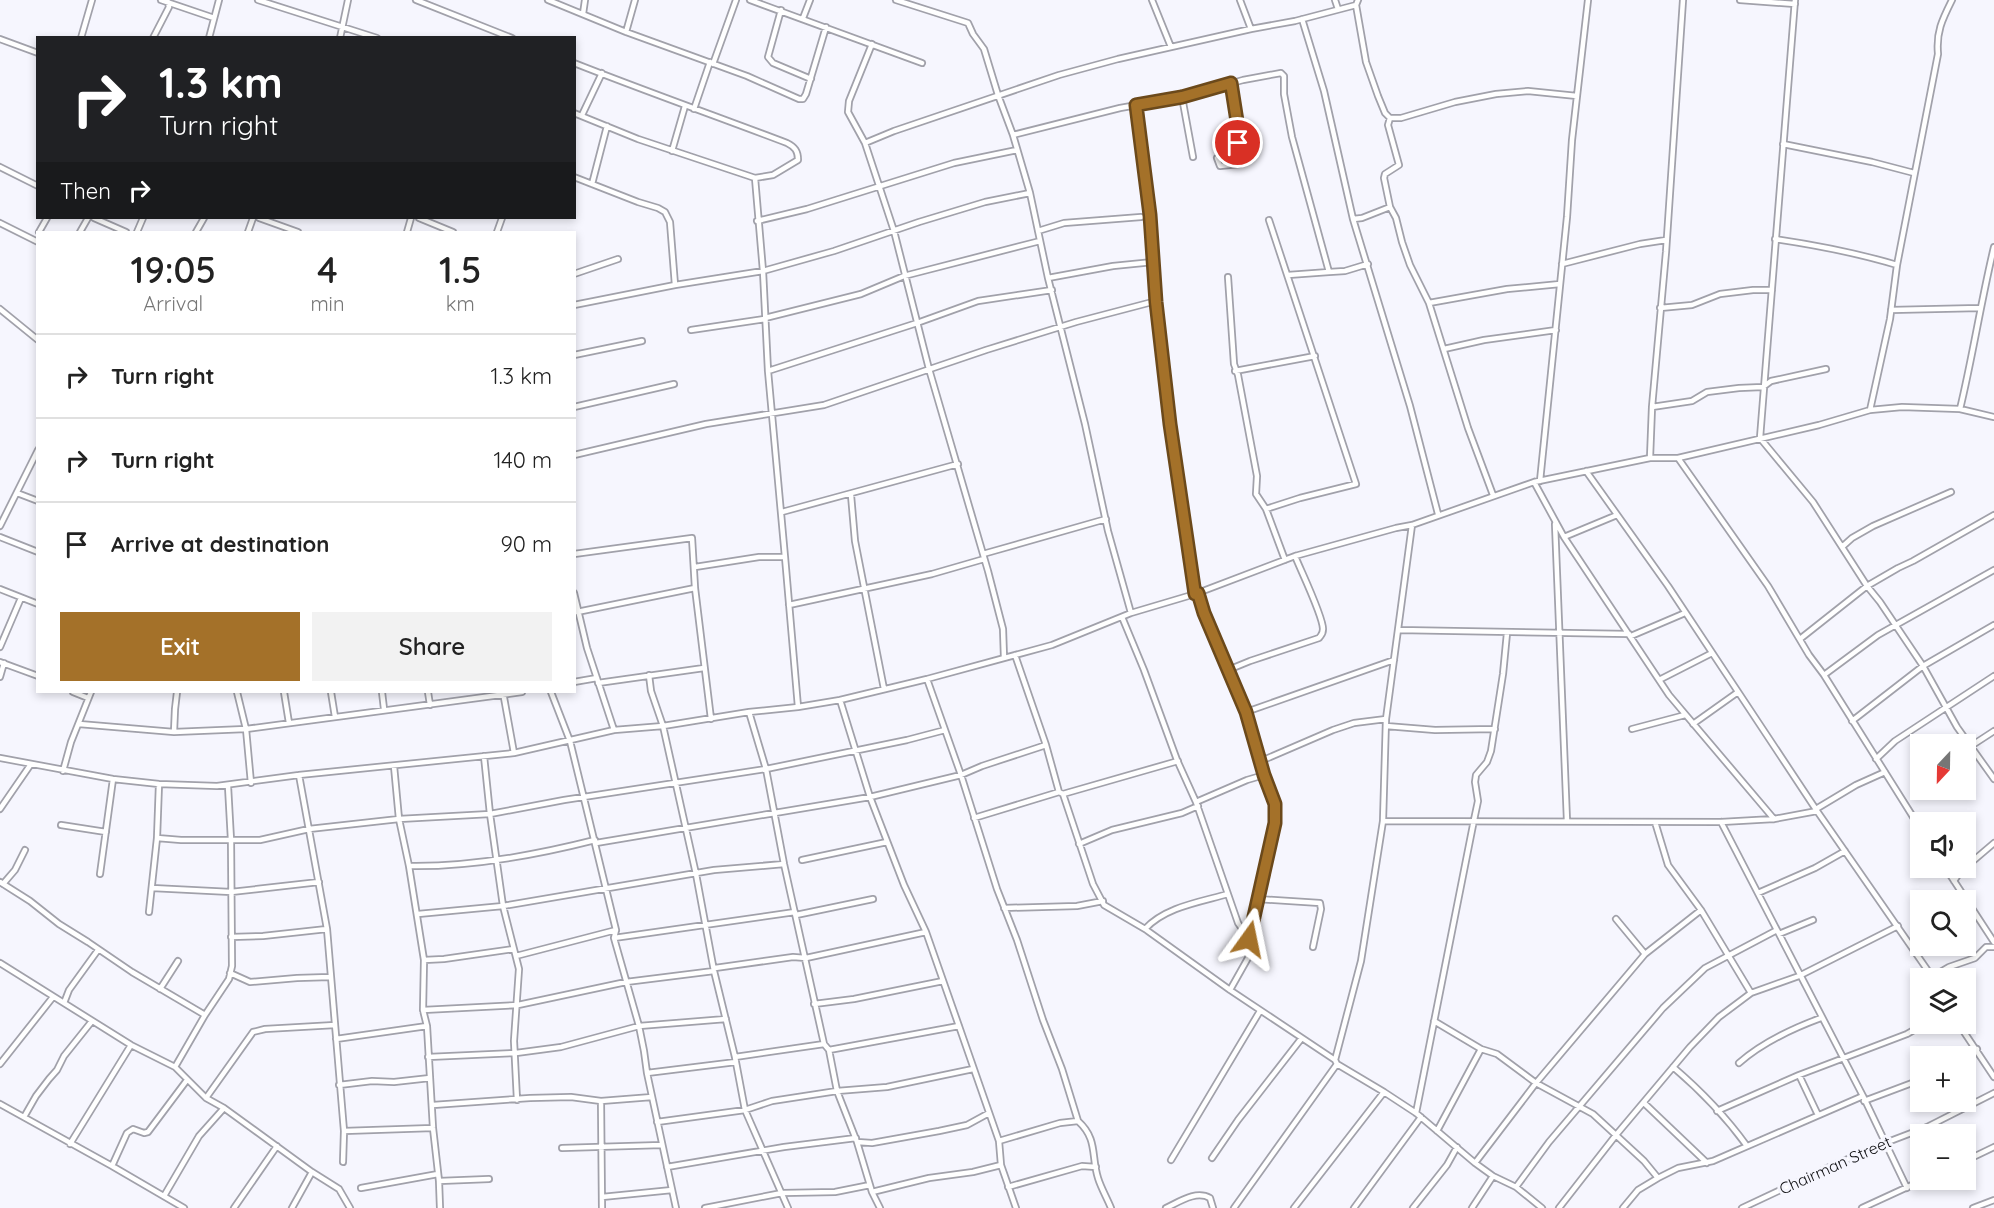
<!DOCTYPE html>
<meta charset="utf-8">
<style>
:root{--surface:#fff;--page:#f2f2f2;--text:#222;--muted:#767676;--line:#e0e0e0;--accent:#a47129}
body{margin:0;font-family:Quicksand,sans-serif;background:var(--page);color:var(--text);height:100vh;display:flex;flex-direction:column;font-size:22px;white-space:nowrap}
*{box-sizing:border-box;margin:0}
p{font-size:20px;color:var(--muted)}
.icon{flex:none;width:33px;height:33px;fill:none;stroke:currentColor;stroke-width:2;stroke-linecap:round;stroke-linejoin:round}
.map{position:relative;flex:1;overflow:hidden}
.drawer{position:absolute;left:36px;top:231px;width:540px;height:462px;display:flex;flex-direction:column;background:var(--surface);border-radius:0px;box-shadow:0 3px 9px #0003}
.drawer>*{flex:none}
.banner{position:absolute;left:36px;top:36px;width:540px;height:183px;border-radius:0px;box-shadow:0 3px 9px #0003;background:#202124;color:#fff;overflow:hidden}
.needle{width:39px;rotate:202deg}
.controls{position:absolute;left:1910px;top:734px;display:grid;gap:12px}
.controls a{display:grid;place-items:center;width:66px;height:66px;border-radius:0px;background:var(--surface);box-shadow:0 3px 9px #0003;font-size:30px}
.pin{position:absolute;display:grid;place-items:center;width:51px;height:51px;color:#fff;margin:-26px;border:3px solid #fff;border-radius:50%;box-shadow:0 2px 6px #0007}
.me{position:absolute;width:66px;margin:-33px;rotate:12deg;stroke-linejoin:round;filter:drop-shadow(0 0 4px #0008)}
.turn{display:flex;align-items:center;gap:21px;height:126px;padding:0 24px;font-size:27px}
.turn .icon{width:78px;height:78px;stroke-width:2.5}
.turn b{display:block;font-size:42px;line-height:51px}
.then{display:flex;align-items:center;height:57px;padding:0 24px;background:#0003;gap:12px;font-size:22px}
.eta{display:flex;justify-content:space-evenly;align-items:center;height:102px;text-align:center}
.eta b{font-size:36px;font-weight:600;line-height:42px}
.cta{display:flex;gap:12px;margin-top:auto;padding:12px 24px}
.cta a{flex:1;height:69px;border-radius:0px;background:var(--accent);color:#fff;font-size:24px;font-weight:600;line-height:69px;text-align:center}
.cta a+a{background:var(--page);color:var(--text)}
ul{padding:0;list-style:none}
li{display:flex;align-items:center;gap:18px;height:84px;padding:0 24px;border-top:2px solid var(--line)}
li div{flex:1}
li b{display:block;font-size:22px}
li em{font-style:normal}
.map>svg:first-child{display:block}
</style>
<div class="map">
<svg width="1994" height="1208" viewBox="0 0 1994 1208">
<rect width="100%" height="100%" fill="#f6f6fe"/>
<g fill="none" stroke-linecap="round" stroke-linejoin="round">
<g stroke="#a1a1aa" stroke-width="8">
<path id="street" d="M161,0L214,18
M258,0L377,38
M416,0L512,38
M548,0L626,32L747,76L799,99H803L806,94L826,27
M750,0L922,63
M896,0L968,23L973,34L984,49L998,95L1013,135L1030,193L1048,278L1085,424L1108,531L1131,613
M1152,0L1171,47
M1240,0L1251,29
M1335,0L1338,9
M1740,0L1795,4
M1795,0L1760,438L1813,502L1867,586L1880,602L1923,666L1957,727L1994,779
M1356,5L1366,62L1378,96L1385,113L1390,118H1401L1455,102L1496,94L1528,91L1577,96L1588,0
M781,10L768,57L773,63L811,79
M583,14L585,0
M803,18L810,0
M1302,19L1324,91L1353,219L1410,406L1438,514
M626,32L635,0
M81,38L92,0
M153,38L169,7L168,2
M209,38L219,0
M340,38L348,0
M0,39L38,53
M872,44L849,101L848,112L865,143L894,231L929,369L988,571L1003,629L1004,658
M574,63C645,91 716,116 787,143C795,147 798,151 798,160L773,175L755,178L763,271L768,371L785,557H759L695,567
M713,64L736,0
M1182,97L1193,157
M1136,105L1150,215L1156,301L1170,424L1195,594
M694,109L710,62
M574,113L638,139L755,178
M582,115L602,73
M1390,118L1388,125L1399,165L1385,174L1384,178L1390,207L1396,218L1402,242L1410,265L1429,303
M1013,135L1120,108L1182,97L1243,80L1281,73L1284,76V94L1292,137L1329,272L1288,275
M865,143L894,131L1059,75L1118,59L1251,29L1295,21L1356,5L1358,0
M1783,144L1872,162L1914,173
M672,151L685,106
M1217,158L1220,166L1240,164C1239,136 1234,110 1231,83
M0,167L38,186
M574,177L638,202L658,208L665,212L670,222L675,285L763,271L834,251L919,222L985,202L1030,193
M592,184L607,126
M94,218L126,232
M259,218L298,232
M419,218L453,232
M1353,219L1362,218L1390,207
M757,221L807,209L954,163L1017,150
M0,223L38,242
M1038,231L1064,223L1141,217
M39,232L47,218
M80,232L88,218
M137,232L143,218
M196,232L204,218
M248,232L253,218
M407,232L411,218
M497,232L502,218
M1775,239C1816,245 1857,253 1897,265
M1562,264L1640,244L1666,240
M1329,272L1345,271L1368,264
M574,274L618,259
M1228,277L1234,364L1238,375L1257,476L1256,494L1266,509L1285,560
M1048,278L1113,266L1153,262
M574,305L675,285
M1660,308L1692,305L1720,294L1753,290H1772
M0,309L38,340
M1891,310L1980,308
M765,318L861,294L904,276L1040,241
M691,330L765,319
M1444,349L1484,340L1556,330
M574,355L642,341
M768,371L917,323L978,301L1052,290
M1235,371L1315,356
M574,407L674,384
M1652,407L1692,401L1707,392L1739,388L1763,387L1771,381L1826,369
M1960,409C1973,355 1981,301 1994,247
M1870,410L1890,319L1897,265L1938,54C1936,32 1942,20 1952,0
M574,455L706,424L824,405L986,350L1076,322L1156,301
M1650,458L1652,407L1666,252L1683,0
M1678,458L1768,586L1809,655L1824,675L1920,828
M1586,471L1668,586L1817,811L1933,978
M1540,481L1567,217L1572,140L1577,96
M1534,482L1564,537L1669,695L1774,819
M17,493L38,501
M851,495L855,541L884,689
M1493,495L1468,428L1429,303L1507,289L1560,284
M1266,509L1300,498L1356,484L1269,220
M782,512L958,464
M1555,524L1567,821
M0,526L38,450
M0,537L38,552
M1564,537L1617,515
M1842,547L1852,538L1873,526L1951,492
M574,554L692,538L695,588L711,719
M983,554L1106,519
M785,557L798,707
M0,589L38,604
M574,593L587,648L614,730
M1198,593L1204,613L1246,712L1275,804V823L1249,939L1248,958L1230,990
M789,605L932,574L984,559
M577,612L695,588
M1122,617L1144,670L1177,760L1196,802L1238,923L1249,939
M1398,630L1629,634
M1631,636L1685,613
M1800,639L1867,586L1898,568L1913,561L1994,515
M0,647L21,598
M1015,655L1046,745L1059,792L1063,794L1093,884L1104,905L1145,929L1230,990L1335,1060L1337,1064L1384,1092L1416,1113L1475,1163L1493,1176L1516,1187L1542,1208
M0,662L38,676
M1228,670L1250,661L1319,638C1322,634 1323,634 1323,629C1323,616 1301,571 1295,556
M649,675L651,691L663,726L696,874L714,971L735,1057L745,1110L788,1208
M1824,675L1878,635L1994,570
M0,677L4,663
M927,679L961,775L997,889L1017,940L1043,1020L1062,1069L1078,1121
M1659,680L1712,653
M574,682L597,678
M598,683L704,668
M73,692L88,698
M177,692L175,709L174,732L246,729L522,692
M237,692L246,729L251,783
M284,692L289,723
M331,692L335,717
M382,692L384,709
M428,692L430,705
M503,692L514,753
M551,692L570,741L616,930L614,938L639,1026L644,1051L647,1073L676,1208
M840,700L870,797L904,885L926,932L960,1029L999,1141L1001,1165L1016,1208
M1246,712L1394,660
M1852,721L1923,666L1994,625
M79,724L174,732
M1693,724L1738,692
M1386,726L1435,730L1495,729
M1632,729L1685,715
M1971,746L1994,731
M0,758L113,779L159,784L217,786L299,775L514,753L614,730L663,726L749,712L798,707L840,700L927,679L1052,645L1131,613L1195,594L1295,556L1396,528L1412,525L1534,482L1650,458H1678L1819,425L1870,410L1902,407L1960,409L1994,417
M1876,759L1895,741L1994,676
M1261,761L1333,730L1354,723L1386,719
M394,766L399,819L409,866L424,960L423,1010L427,1026L433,1128L439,1181L440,1208
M63,771L71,742L91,692
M299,775L327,929L344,1131L433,1128
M1063,794L1178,761
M1196,802L1247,780L1264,775
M0,809L31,764
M1816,809L1856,785L1885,772
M974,818L1059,792
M1383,821L1721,822L1774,819L1817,811
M1655,822L1668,865L1701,910L1751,993
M1721,822L1863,1096L1907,1188
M61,825L106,832
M157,838L181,840H260L309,829L399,819L490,814L484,756
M596,843L870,797L961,775L982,766L1046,745
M1079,844L1112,830L1182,813L1198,806
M802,860L887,842
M409,866C470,867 536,855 595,840
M1945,867L1994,942
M100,874L113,779
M1954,881L1960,872L1994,843
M0,882L30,901L59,924L88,942L132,972L205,1015
M3,884L15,870L25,850
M152,888L231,892L319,882
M1758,893L1815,868L1845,851
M1258,899L1320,903L1321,909L1313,947
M1004,908L1077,906L1103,901
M149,912L157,838L159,784
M418,914L503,906L714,870L784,864
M796,915L873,899
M1616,919L1645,954
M1145,929C1165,907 1200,902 1228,894
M1779,934L1813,920
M231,937L263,936L327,929
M614,938L795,912
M516,956L616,930
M424,960L444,959L514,949
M0,963L131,1045L175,1067L206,1098L224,1108L312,1172L339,1189L350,1208
M715,968L793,957L806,958L926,932
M230,973L250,982L297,978L330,977
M1932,977L1949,967L1975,958L1986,947H1994
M160,989L178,961
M64,1003L69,990L98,950
M814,1004L854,999L943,981
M423,1010L518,1005L626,982L714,971
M1434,1021L1481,1049L1497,1054L1536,1083L1593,1114L1644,1161L1658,1178L1678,1168L1713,1161L1863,1096
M1958,1023L1994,1077
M336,1039L427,1026
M829,1050L959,1026
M1964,1056L1977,1049
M428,1057L516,1053L561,1047L639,1026L726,1019
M735,1057L824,1044
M1335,1060L1361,961L1383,821L1386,719L1412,525
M1739,1063C1763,1042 1791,1029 1821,1018
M0,1064L53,997
M175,1067L205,1015L229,979L232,966L231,840L228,786
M1673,1067C1700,1090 1726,1117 1747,1146
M647,1073L736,1062
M1799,1075L1818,1115
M339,1085L372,1081L394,1082L430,1078
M206,1098L253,1032L265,1029L335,1025
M517,1100L514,1041L519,969L503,906L490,814L564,800L766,769L749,712
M1864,1101L1920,1080
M1644,1103L1707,1163
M0,1104L112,1166L184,1208
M433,1105L530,1098L571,1097L601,1101
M1717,1111L1799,1075L1907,1034L1926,1023
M1416,1113L1474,820L1478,801L1475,782L1476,775L1487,762L1491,751L1503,674L1507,633
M24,1117L36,1096L49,1079L57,1070L64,1056L92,1021
M657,1122L745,1110L772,1101L837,1091L887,1087L973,1069
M1437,1131L1481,1049
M999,1141L1060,1123L1078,1121C1098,1139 1091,1156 1098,1178C1101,1188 1107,1198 1111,1208
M857,1142L872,1143L939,1131L967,1125L989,1113
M70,1144L131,1045
M562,1148L662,1145
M1212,1158L1238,1120L1301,1039
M1171,1160L1260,1011
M1965,1161L1994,1147
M343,1162L344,1131
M1475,1163L1536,1083L1645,954L1701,910
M112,1166L127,1133L133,1129L144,1133L148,1132L187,1080
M667,1167L784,1147L856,1138
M439,1181L489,1179
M1008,1187L1082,1166L1096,1167
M1516,1187L1549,1142L1663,1008L1705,968L1777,930
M361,1188L438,1174
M872,1192L929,1178L973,1172L1001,1165
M164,1196L199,1136L224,1108
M602,1197L672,1190
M234,1208L277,1146
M292,1208L312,1172
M602,1208L601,1101L652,1097
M705,1208L782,1193L835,1192L870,1185
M880,1208L872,1192L857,1142L837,1091L829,1050L824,1044L784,864L766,769L907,740L945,730
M1166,1208C1179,1202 1196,1190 1210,1198L1213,1208
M1234,1208L1337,1064
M1294,1208L1384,1092
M1354,1208L1421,1117
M1413,1208L1447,1165L1457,1147
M1472,1208L1493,1176
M1559,1208L1616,1135L1690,1047L1719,1017L1751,993L1799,976L1898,926
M1623,1208L1638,1190L1658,1178
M1742,1208L1825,1169L1885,1143L1927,1127L1994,1093
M1862,1208L1925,1179
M1973,1208L1994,1200"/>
</g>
<use href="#street" stroke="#fff" stroke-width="4.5"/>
</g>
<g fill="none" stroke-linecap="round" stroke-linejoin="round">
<g stroke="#6b491b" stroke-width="15">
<path id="route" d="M1238,143L1239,134L1231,83L1182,97L1136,105L1150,215L1156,302L1170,424L1195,594L1198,593L1204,613L1246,712L1264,775L1275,804V823L1249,939"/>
</g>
<use href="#route" stroke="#a47129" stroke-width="10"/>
</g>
<g text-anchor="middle" stroke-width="6" stroke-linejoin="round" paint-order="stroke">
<g font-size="16" fill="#0e0e11" stroke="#f6f6fe">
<text transform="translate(1835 1165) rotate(-24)" y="6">Chairman Street</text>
</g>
</g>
</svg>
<div class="controls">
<a><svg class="needle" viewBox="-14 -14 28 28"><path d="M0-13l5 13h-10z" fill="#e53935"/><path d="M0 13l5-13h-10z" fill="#767676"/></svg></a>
<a><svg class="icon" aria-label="sound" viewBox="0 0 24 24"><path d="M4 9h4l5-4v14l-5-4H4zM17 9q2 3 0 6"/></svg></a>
<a><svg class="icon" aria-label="search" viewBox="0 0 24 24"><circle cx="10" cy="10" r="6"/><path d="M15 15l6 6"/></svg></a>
<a><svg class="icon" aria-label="layers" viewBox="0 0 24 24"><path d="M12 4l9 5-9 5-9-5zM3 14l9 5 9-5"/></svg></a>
<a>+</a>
<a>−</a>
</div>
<div class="pin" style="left:1238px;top:143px;background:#d93025"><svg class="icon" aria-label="arrive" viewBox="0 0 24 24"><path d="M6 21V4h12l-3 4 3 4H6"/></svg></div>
<svg class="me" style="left:1249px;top:939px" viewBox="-20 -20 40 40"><path d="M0-17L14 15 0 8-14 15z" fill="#a47129" stroke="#fff" stroke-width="4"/></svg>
<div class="banner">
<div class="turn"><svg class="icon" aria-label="right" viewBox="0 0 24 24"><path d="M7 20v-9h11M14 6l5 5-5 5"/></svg><div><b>1.3 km</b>Turn right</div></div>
<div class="then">Then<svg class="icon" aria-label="right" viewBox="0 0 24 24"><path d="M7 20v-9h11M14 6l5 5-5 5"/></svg></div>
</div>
<section class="drawer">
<div class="eta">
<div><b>19:05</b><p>Arrival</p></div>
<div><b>4</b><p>min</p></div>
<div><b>1.5</b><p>km</p></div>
</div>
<ul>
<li><svg class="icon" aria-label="right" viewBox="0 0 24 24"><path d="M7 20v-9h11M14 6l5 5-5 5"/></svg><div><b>Turn right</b></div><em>1.3 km</em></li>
<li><svg class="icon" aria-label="right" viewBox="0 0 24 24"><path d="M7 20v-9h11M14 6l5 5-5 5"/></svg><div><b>Turn right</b></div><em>140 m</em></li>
<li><svg class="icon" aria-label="arrive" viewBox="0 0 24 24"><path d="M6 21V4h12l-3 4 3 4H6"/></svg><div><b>Arrive at destination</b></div><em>90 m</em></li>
</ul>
<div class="cta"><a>Exit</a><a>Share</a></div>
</section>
</div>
